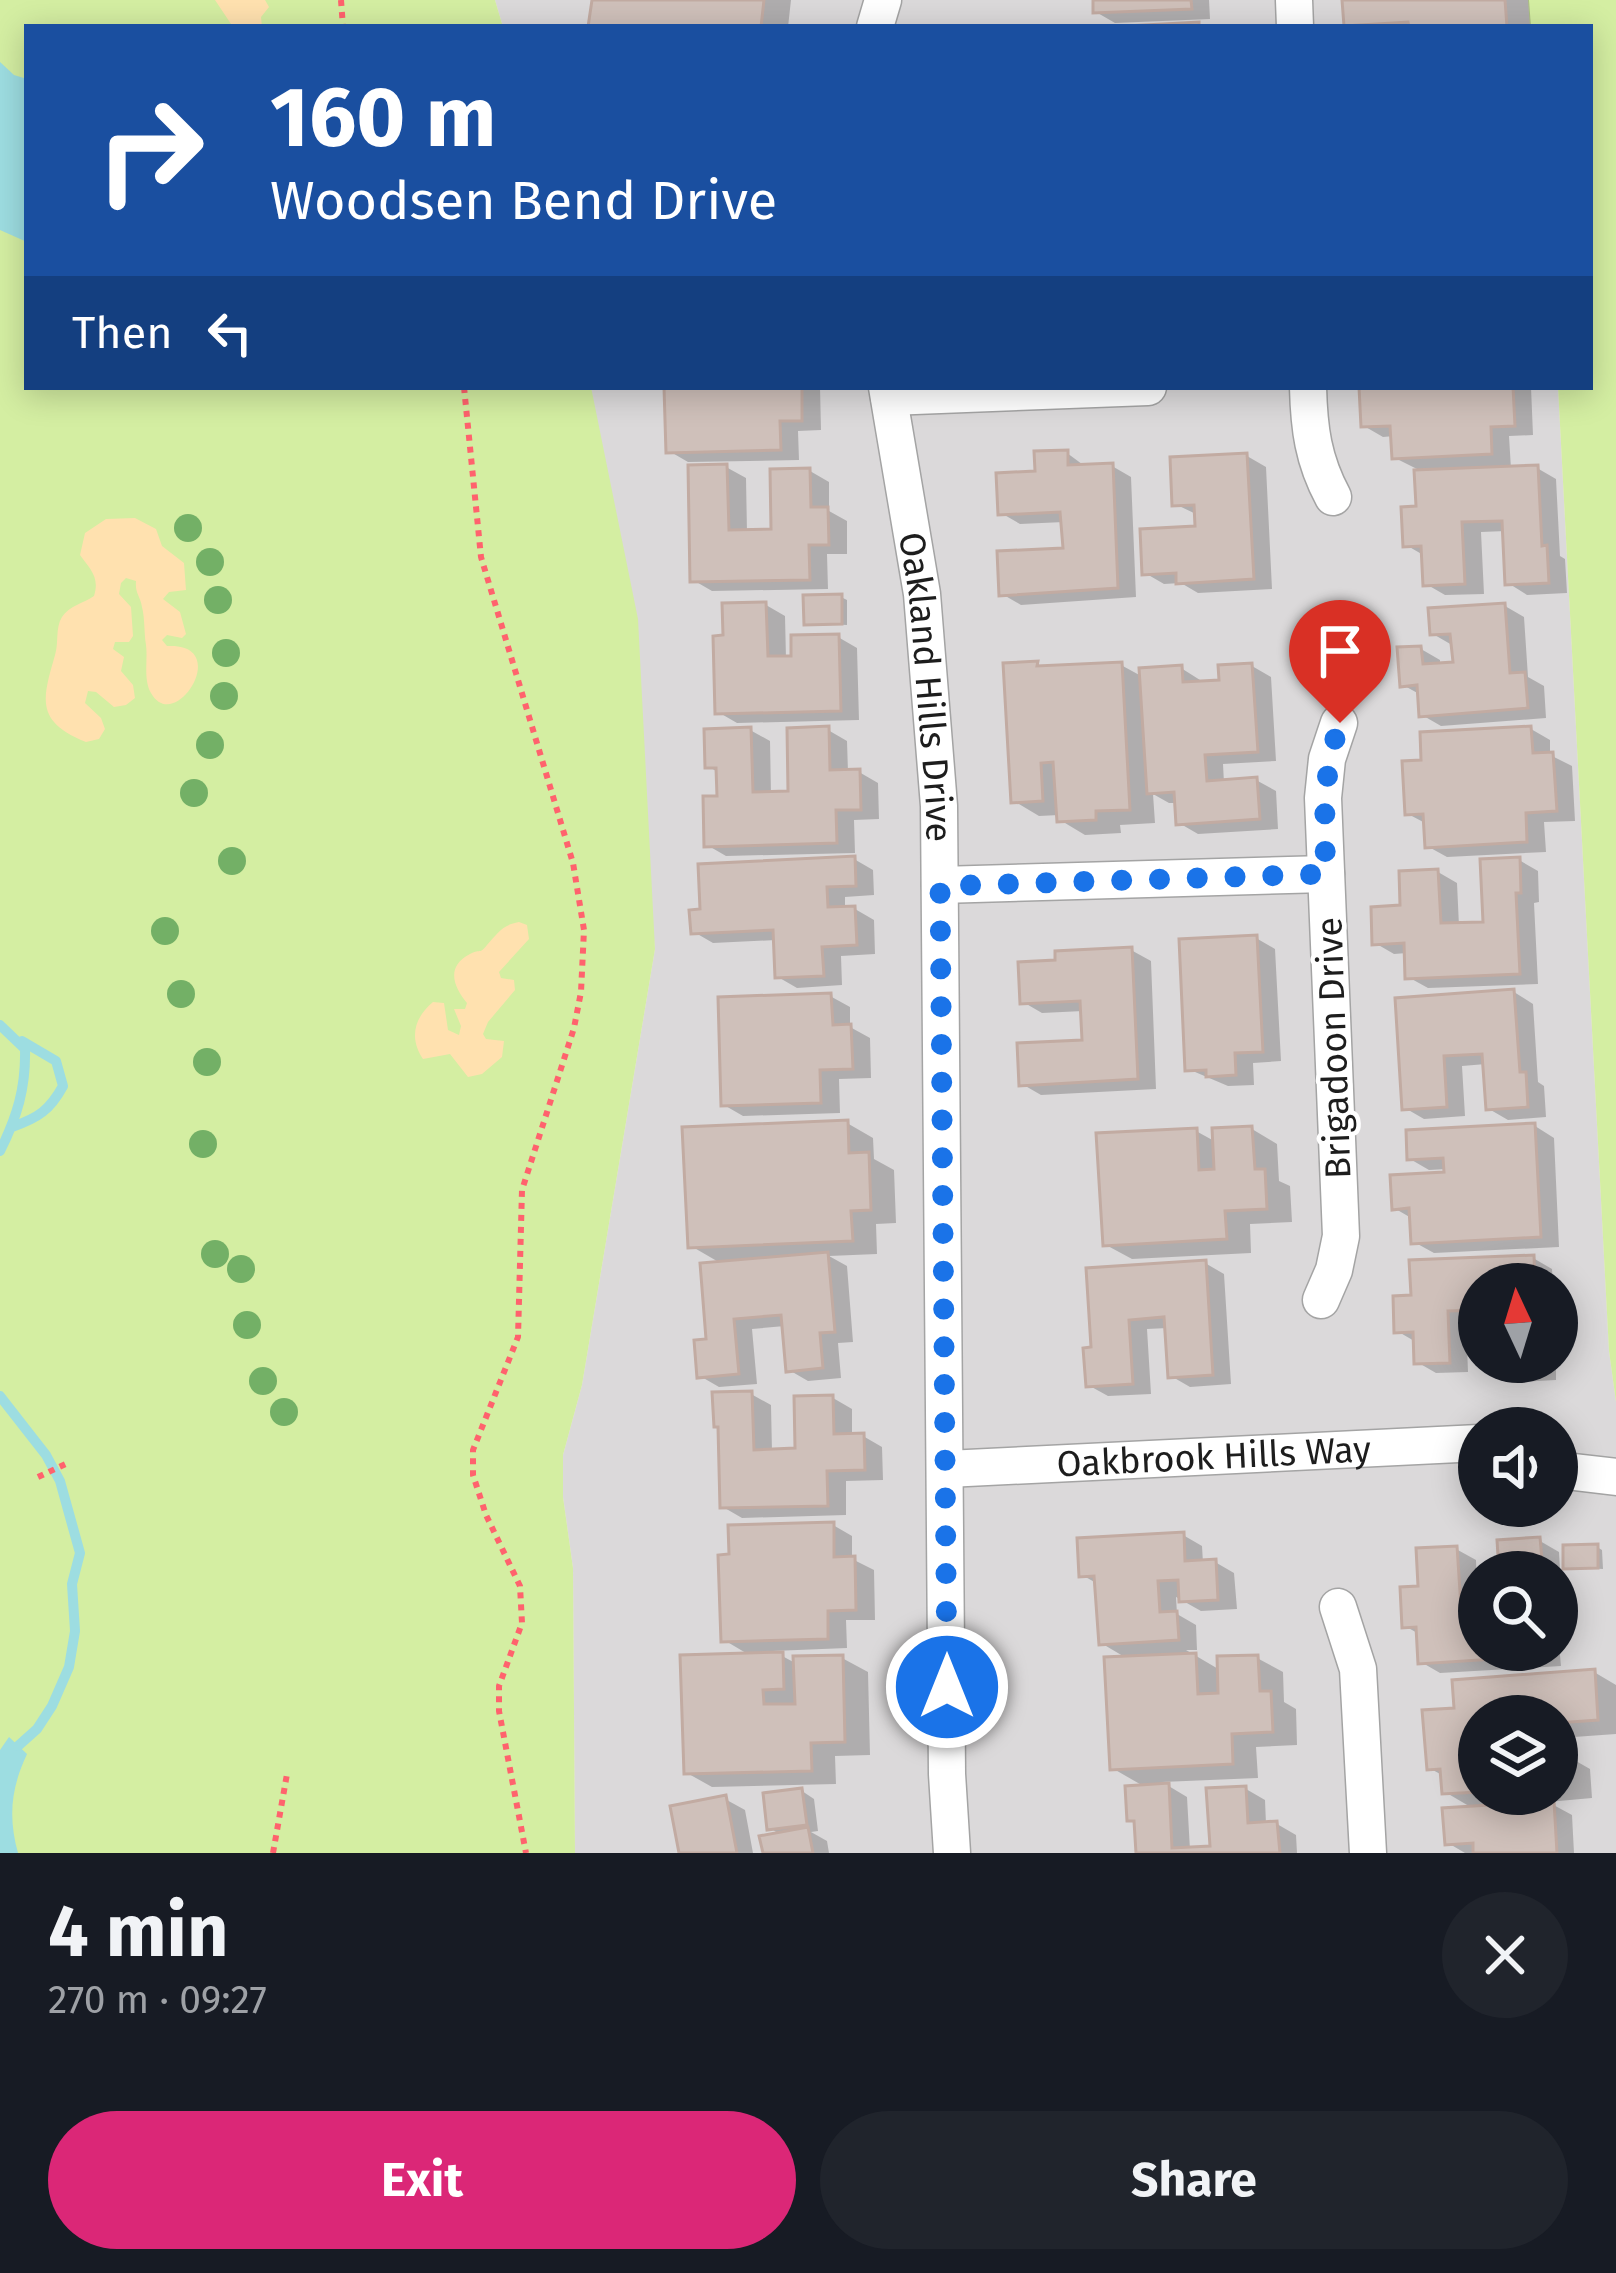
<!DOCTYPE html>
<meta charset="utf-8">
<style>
:root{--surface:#171b24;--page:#20242c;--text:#f1f3f6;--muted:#9ea1a6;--accent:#db2777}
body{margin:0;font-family:"Fira Sans",sans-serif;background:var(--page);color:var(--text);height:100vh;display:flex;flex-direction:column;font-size:45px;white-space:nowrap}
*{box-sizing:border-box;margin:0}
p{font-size:39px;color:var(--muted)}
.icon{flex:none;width:66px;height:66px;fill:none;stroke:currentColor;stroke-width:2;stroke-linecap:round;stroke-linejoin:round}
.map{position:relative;height:1853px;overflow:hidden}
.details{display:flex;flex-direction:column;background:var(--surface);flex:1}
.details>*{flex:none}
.top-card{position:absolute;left:24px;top:24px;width:1569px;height:366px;border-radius:0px;box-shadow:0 6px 30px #0003;background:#1a4fa0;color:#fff;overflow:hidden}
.needle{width:78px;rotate:356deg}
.fabs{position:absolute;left:1458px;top:1263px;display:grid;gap:24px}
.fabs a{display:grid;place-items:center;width:120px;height:120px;border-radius:50%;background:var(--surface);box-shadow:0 6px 30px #0003;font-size:60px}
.pin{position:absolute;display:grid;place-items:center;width:102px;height:102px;color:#fff;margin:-123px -51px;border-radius:50% 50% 50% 0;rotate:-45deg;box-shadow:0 0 12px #0007}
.pin .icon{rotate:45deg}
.me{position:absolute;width:132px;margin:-66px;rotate:0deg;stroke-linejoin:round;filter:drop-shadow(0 0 9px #0008)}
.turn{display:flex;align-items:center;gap:42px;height:252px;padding:0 48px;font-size:54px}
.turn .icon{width:156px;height:156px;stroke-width:2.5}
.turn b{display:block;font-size:84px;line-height:102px}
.then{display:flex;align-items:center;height:114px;padding:0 48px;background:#0003;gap:24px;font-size:45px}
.round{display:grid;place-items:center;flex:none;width:126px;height:126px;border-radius:63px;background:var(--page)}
.overview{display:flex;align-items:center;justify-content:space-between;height:204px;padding:0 48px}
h1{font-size:72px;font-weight:700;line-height:90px}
.action{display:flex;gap:24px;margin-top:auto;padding:24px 48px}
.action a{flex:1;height:138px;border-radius:72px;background:var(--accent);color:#fff;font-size:48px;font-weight:700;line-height:138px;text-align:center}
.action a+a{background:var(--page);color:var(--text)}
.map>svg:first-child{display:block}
</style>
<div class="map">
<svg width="1616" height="1853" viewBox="0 0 1616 1853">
<rect width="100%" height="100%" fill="#efe8e1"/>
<path fill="#dbd9da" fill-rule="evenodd" d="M495,0H1528L1530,27H503Z
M591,387H1558L1609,1351L1616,1402V1853H575L573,1568L563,1497V1455L582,1385L655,949ZM1479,1284H1557V1362H1479ZM1479,1428H1557V1506H1479ZM1479,1572H1557V1650H1479ZM1479,1716H1557V1794H1479Z"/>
<path fill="#d4eea2" d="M0,0H495L503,27H27V387H591L638,619L655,949L582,1385L563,1455V1497L573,1568L575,1853H0Z
M1528,0H1616V1402L1609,1351L1558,387H1590V27H1530Z"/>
<path fill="#ffe1af" d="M215,0H265L269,7L261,17L262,27H233Z
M135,518L156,529L162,546L184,563L186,590L169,592L163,599L180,612L186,634L182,638L167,635L162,640L167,646C234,642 175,736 151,693C143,679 148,660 146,645C144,633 145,619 142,607C140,595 135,594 136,581L126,578L121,583L119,594L131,607L133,636L129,642H115L113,649L124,657L121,671L133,685L135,698L126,705L114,707L96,692L88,691L85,703L101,718L105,729L99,739L86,742C34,721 43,698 55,655C59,643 55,628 62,617C69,606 84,603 94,596C100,577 90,569 80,555L85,533L106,519Z
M519,922L527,925L529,939L499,972L501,978L514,980L515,990L488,1022L483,1034L486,1039L504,1041L502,1057L482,1074L468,1077L450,1054L423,1059C409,1038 414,1018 433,1002L444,1003L448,1030L459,1035L461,1026L454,1009H465L467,1003C454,987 445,967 470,954C482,948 479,955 487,945C498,933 502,925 519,922Z"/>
<path fill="#9ddde1" d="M0,62L14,75L27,79V242L0,230Z
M9,1737L27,1754C11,1788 8,1817 18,1853H0V1750Z"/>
<path fill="#0003" fill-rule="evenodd" d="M595,0H791L788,27H591Z
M1096,0H1209L1210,19L1115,23L1096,12Z
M1345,0H1529L1531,27H1351L1347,24Z
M667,387H820L821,430L798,431L799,460L688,462L669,451Z
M1362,387H1531L1533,435L1509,436L1511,469L1537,468L1556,479L1560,556L1565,559L1567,593L1527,595L1508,583L1506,531L1481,532L1484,594L1445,595L1426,584L1425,556L1406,545L1419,508L1417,469L1395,458L1394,436L1383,437L1364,426Z
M1067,453L1086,467L1112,466L1131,477L1136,597L1021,605L1002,594L1066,551L1064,522L1020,524L1001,513L1038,474Z
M1247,456L1266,467L1272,589L1198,593L1181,583L1164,584L1145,573L1198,529V515L1175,504Z
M726,467L746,478L747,532H774L810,471L829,482V511L847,521V554H827L828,589L712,591L693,580Z
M841,597L847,600V625L807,623Z
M766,605L785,616L786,659L838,637L857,648L859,720L737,723L718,712L726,638Z
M1505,606L1524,617L1528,677L1544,686L1546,718L1441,726L1422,715L1421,695L1403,685L1421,649L1440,660V666L1456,665L1452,645L1433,634Z
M1037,664L1046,669L1121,665L1143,677L1181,668L1200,680L1201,684L1222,683L1252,666L1271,677L1276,761L1223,764L1224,783L1256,780L1276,791L1278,829L1198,834L1179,823L1177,803H1169L1153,794L1155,823L1120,825L1121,833L1085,835L1060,820L1059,815L1039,816L1014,801Z
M1531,729L1550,740V755L1572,766L1575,821L1544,822L1546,852L1447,857L1427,846V824L1408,814L1424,763Z
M750,730L770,741L771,795L792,794L828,730L847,741L848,772H859L878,783L879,819L854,820L855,853L726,856L707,845L720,799L719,773L708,766Z
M854,859L873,870L874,895L845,897V909H855L874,920L875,954L841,956L842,985L797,988L778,977L776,940L713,943L694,932Z
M1519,860L1538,871L1539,902L1534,903L1538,984L1428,988L1408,977L1407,953L1394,954L1375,943L1438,872L1457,883L1459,926L1486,924Z
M1256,938L1275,949L1281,1061L1253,1063L1254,1085L1228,1086L1188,1069Z
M1131,950L1151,961L1156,1089L1041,1095L1022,1084L1085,1043L1083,1011L1042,1013L1023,1002Z
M1514,992L1533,1004L1538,1082L1544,1086L1546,1117L1508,1120L1489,1109L1486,1064L1462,1066L1465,1116L1424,1119L1405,1108L1398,1001Z
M830,996L850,1007V1027L870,1038L871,1078L839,1079L840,1113L743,1116L724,1105Z
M847,1123L873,1138L874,1159L894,1170L896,1223L876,1224L877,1254L829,1256L847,1266L853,1342L838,1343L841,1378L808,1381L789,1370L785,1326L752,1329L757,1384L719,1387L700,1376L722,1264L691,1246Z
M1535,1126L1554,1138L1559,1247L1434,1253L1414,1242L1413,1219L1394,1208L1447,1175V1169L1429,1170L1410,1159Z
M1252,1129L1277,1144L1279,1181L1290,1186L1292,1222L1250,1224L1251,1253L1132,1259L1106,1245L1196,1131L1216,1142Z
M1533,1258L1552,1269L1553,1284H1479V1320H1466L1468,1372L1436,1373L1417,1362L1416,1342L1397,1331L1414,1298Z
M1205,1263L1224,1274L1231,1384L1190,1387L1171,1376L1168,1328L1147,1329L1151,1394L1108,1396L1088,1385L1094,1350L1090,1270Z
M1498,1362H1556V1380L1518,1382L1499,1371Z
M751,1394L771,1405L772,1452L798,1451L833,1398L852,1409V1436H863L882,1447L883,1480L846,1481V1515L742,1518L723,1507Z
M833,1525L852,1536V1559L874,1570L875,1620H846L847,1648L773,1651L797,1664L842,1658L868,1672L870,1755L835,1756L836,1784L712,1787L687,1773L751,1656L724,1640Z
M1183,1535L1202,1546L1203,1563L1215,1562L1234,1573L1237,1609L1201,1611L1176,1597L1177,1614L1196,1625L1197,1650H1186L1220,1670L1257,1658L1283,1672L1284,1702L1296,1709L1297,1745L1256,1747L1258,1778L1162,1782L1187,1797L1190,1850L1213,1849L1246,1789L1265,1800L1266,1824H1277L1296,1835L1297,1853H1139L1137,1823L1130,1820L1145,1787L1112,1768L1128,1659L1101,1643L1098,1584L1082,1575Z
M1540,1541L1559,1552L1561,1588H1557V1572H1502Z
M1597,1547L1602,1550L1603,1569L1566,1567Z
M1456,1549L1476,1560L1479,1650H1557V1622L1561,1666L1440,1673L1421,1662L1419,1634L1405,1626L1422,1589Z
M1594,1672L1616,1685V1734L1574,1737L1576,1761L1590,1769L1592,1798L1548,1802L1572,1815L1574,1853H1465L1448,1843L1474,1809L1445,1792L1444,1776L1429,1768L1457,1710ZM1479,1716H1557V1794H1479Z
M802,1791L814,1799L818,1831L811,1832L827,1841L829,1853H766L781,1835L770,1828Z
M725,1799L745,1810L753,1853H682Z"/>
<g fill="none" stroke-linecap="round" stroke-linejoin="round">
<path stroke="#9ddde1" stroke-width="10" d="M0,1025L25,1049C26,1088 17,1117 0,1151
M12,1127C38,1118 50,1110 63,1086L56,1061L22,1041
M0,1396L46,1455L60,1481L80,1553L72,1584L75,1631L69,1667L52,1706L37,1729L18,1746"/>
</g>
<path fill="#cfc0ba" stroke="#c2aba2" stroke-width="3" d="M592,0H764L761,27H588Z
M1093,0H1191L1192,9L1093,13Z
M1342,0H1505L1507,27H1409L1408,22L1344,26Z
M1199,22V27H1107Z
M664,387H802V421H780L781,450L666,453Z
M1359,387H1513L1515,426L1491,427L1492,454L1392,459L1390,426L1361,427Z
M1068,450V465L1113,463L1118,588L999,596L997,551L1063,548L1060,512L998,515L996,473L1035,471L1034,451Z
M1247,453L1254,579L1176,584V573L1142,575L1140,529L1195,526L1194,505L1172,506L1170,457Z
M727,464L729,530L771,529L770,469L810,468L811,507H828L829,545H809L810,580L690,582L688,465Z
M1538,465L1542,546L1547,545L1549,583L1505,585L1502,521L1462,522L1465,584L1423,586L1421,546L1403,547L1401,507L1416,506L1414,470Z
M842,594V624L804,625L803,595Z
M766,602L768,656H791V635L839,634L841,711L715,714L713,636L723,635L722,603Z
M1505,603L1510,673L1525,672L1528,708L1419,717L1417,685L1400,687L1397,647L1421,646L1423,664L1453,662L1450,634L1430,635L1428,608Z
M1038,661L1037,666L1122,662L1130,810L1096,811V820L1057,822L1053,762L1041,763L1043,801L1011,803L1003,663Z
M1252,663L1258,752L1205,755L1207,781L1257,777L1260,819L1176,825L1174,792L1147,794L1139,668L1182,665L1183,682L1219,680L1218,665Z
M829,726L830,770L860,769L861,810H836L837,843L704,847L703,796H717L716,768H705L704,729L751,727L753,792L788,791L787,728Z
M1531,726L1533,753L1553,752L1557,811L1526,813L1527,842L1425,848L1423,814L1405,815L1402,761L1421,760L1420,732Z
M855,856L856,886L827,887L828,907L855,906L857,945L822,947L824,976L775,978L773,930L691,934L689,910L700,909L698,864Z
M1520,857L1521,893H1516L1520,974L1405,979L1404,943L1372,945L1371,907L1400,905L1399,871L1438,869L1441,923L1483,922L1480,859Z
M1257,935L1263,1052L1235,1053L1236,1075L1206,1077V1070L1185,1071L1179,939Z
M1132,947L1138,1079L1019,1086L1017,1043L1082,1040L1080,1001L1020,1004L1018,962L1055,960V951Z
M1514,989L1520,1072H1526L1528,1107L1486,1110L1482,1054L1444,1056L1447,1107L1402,1110L1395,998Z
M831,993L833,1025L851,1024L853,1069L820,1070L821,1103L721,1106L718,997Z
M848,1120L849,1153L869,1152L871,1210L851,1211L853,1241L688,1248L682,1127Z
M1535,1123L1541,1237L1411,1244L1409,1208L1392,1210L1390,1175L1444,1172L1443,1158L1407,1160L1406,1130Z
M1252,1126L1255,1169H1265L1267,1209L1225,1211L1227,1239L1103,1246L1096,1133L1197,1128L1199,1170L1214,1169L1212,1128Z
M828,1252L835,1332L820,1333L823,1368L786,1372L781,1315L734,1319L739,1374L697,1378L694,1340L706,1339L700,1263Z
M1534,1255L1535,1284H1479V1310L1448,1311L1450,1363L1414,1364L1413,1332L1394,1333L1393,1296L1411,1295L1409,1260Z
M1206,1260L1213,1375L1168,1378L1164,1317L1129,1320L1133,1384L1086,1387L1083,1348L1091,1347L1086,1268Z
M1495,1362H1538V1371L1496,1373Z
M752,1391L754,1450L795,1448L794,1396L833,1395L834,1434L864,1433L865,1470L827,1471L828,1506L720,1508L718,1427H714L712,1392Z
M834,1522V1557L855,1556L856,1610L828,1611V1639L721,1642L718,1555L729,1554L728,1525Z
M1184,1532L1185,1561L1216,1559L1218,1600L1179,1602L1178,1580L1158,1581L1160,1612L1177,1611L1179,1640L1099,1645L1094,1576L1079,1577L1077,1538Z
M1540,1537L1543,1572H1499L1497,1540Z
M1598,1544V1568L1563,1569V1545Z
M1457,1546L1461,1607L1479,1606V1650H1543V1656L1418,1664L1416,1627L1402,1628L1400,1587L1418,1586L1416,1548Z
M783,1652L784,1689L763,1690L764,1704H795L793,1656L843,1655L845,1742L811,1743L812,1771L684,1774L680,1655Z
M1196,1653L1198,1694L1218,1693L1217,1656L1258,1655L1260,1691H1271L1273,1732L1232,1734L1233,1764L1110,1770L1104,1657Z
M1595,1669L1598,1720L1557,1723V1716H1479V1792L1442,1794L1440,1769L1427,1770L1422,1710L1454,1708L1452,1680Z
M1557,1752H1565L1567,1785L1557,1786Z
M1169,1783L1172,1848L1210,1846L1206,1788L1246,1786L1248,1823L1277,1821L1280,1853H1136L1134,1821H1127L1125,1786Z
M802,1788L807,1825L767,1830L763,1793Z
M726,1795L737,1853H679L670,1806Z
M1554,1801L1557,1853H1473V1843L1445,1845L1442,1808Z
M808,1827L813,1853H763L759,1836Z"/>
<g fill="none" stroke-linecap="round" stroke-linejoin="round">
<g stroke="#a4a4a4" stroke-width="39">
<g id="street">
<path d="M1294,0L1295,27"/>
<path d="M875,27L883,0"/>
<path id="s1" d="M887,387L922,594L939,806L947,1774L952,1853"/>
<path d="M1308,387C1309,428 1313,460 1333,497"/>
<path d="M889,397L1148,387"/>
<path d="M940,885L1326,874"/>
<path d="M1321,1300L1334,1270L1341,1236L1323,798L1327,759L1339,723"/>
<path id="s2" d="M947,1469L1479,1443"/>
<path d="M1557,1470L1616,1477"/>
<path d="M1338,1607L1358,1669L1368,1853"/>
</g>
</g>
<path stroke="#ff626d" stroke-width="6" stroke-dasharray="6 6" stroke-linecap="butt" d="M341,0L343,27
M464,387L481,557L573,863L584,930L581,992L574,1028L522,1190L518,1337L473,1450V1475L486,1515L520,1586L522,1623L499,1686V1711L526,1853
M38,1477L70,1462
M273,1853L287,1774"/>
<use href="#street" stroke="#fff" stroke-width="36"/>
</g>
<g fill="#73b066">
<circle cx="188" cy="528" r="14"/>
<circle cx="210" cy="562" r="14"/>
<circle cx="218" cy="600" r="14"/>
<circle cx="226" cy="653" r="14"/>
<circle cx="224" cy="696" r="14"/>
<circle cx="210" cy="745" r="14"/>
<circle cx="194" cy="793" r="14"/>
<circle cx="232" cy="861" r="14"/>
<circle cx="165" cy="931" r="14"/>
<circle cx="181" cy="994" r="14"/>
<circle cx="207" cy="1062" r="14"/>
<circle cx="203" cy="1144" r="14"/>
<circle cx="215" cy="1254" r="14"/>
<circle cx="241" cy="1269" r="14"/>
<circle cx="247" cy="1325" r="14"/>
<circle cx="263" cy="1381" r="14"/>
<circle cx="284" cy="1412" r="14"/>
</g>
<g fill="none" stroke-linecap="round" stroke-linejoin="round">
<path stroke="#1a73e8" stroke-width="21" stroke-dasharray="0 37.8" d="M947,1687L940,886L1326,874C1324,821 1322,774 1340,723"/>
</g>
<g text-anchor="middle" stroke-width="9" stroke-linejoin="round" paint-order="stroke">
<g font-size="36" fill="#1d1d1d" stroke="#fff">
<text dy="13" stroke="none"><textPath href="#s1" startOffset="303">Oakland Hills Drive</textPath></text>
<text transform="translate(1333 1048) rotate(-92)" y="13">Brigadoon Drive</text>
<text dy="13" stroke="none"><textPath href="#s2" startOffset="267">Oakbrook Hills Way</textPath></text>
</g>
</g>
</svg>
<div class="fabs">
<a><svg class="needle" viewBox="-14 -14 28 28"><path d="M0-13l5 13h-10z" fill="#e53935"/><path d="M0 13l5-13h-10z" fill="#9ea1a6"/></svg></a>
<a><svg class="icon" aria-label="sound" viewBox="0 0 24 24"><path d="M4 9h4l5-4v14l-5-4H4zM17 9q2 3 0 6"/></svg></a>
<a><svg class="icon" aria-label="search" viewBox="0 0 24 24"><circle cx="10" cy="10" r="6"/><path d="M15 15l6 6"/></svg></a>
<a><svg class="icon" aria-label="layers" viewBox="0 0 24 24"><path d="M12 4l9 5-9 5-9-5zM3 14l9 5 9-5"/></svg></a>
</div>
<div class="pin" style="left:1340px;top:723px;background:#d93025"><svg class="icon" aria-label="arrive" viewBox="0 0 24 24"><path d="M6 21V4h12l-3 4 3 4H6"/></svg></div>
<svg class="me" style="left:947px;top:1687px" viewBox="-20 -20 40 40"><circle r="17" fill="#1a73e8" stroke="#fff" stroke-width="3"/><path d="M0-11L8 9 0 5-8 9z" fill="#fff"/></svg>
<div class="top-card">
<div class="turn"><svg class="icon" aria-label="right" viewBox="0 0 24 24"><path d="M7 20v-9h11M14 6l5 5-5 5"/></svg><div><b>160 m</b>Woodsen Bend Drive</div></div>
<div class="then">Then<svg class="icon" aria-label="left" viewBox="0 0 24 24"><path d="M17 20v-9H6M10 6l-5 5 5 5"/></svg></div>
</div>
</div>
<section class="details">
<div class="overview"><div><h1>4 min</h1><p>270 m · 09:27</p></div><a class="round"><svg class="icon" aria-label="close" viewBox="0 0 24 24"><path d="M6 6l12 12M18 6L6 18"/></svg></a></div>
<div class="action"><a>Exit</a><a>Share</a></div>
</section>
